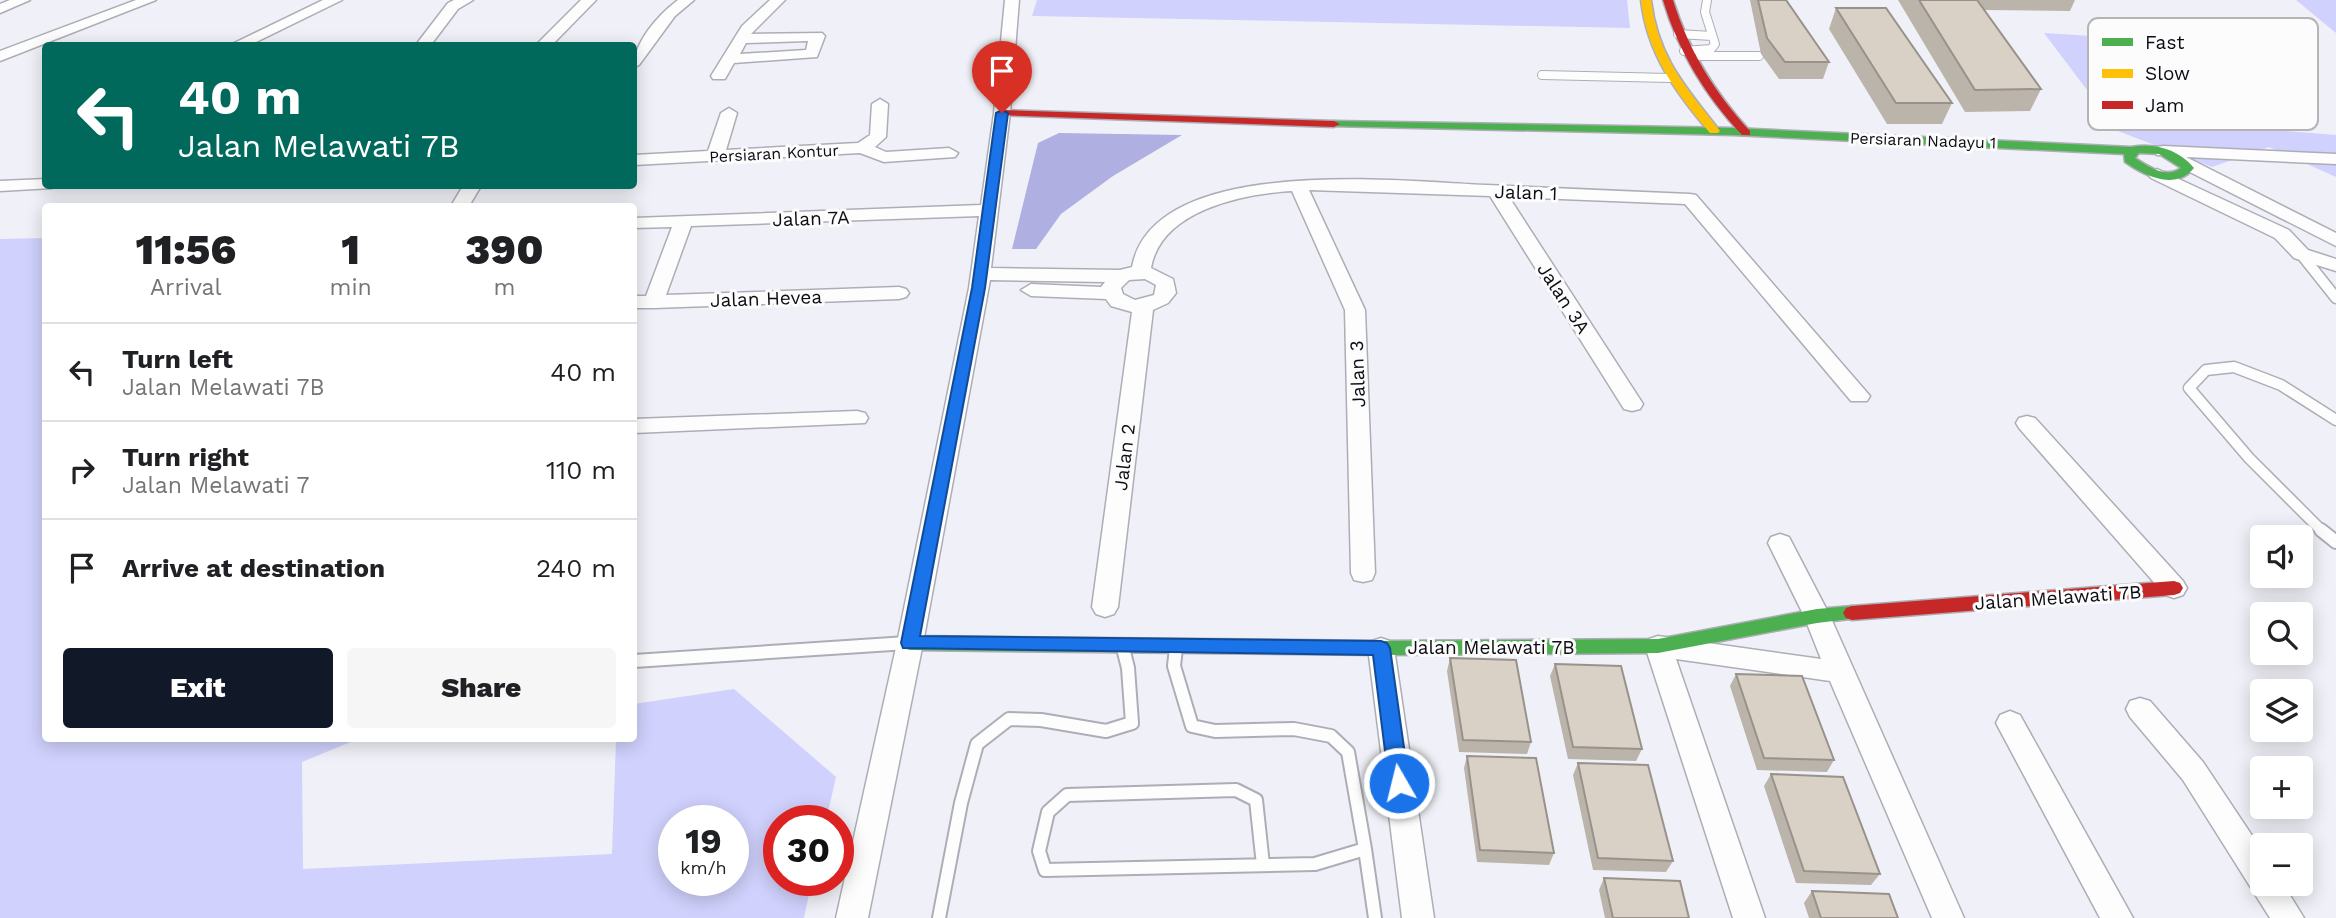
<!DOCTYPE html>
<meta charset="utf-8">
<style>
:root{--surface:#fff;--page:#f6f6f6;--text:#202124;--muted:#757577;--line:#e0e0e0;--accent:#111827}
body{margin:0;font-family:"Work Sans",sans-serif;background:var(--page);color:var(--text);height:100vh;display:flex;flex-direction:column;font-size:26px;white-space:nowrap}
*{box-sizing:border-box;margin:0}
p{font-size:23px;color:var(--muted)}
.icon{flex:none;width:38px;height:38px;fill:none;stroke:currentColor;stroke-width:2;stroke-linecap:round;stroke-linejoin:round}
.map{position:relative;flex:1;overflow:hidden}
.panel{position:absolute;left:42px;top:203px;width:595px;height:539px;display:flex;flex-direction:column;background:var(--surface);border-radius:7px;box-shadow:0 4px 18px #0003}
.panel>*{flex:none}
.hud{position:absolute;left:42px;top:42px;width:595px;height:147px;border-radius:7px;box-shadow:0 4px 18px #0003;background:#00695c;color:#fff;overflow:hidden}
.controls{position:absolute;left:2250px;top:525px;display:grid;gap:14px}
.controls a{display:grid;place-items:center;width:63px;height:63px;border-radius:7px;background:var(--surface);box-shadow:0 4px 18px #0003;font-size:35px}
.speed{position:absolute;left:658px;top:805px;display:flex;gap:14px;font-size:35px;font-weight:700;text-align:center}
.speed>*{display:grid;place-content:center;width:91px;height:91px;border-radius:50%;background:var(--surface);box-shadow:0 4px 18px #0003;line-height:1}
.speed small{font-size:18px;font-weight:400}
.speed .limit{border:10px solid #d22;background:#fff;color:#111}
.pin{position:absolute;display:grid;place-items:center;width:60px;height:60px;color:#fff;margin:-72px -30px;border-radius:50% 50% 50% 0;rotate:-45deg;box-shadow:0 0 7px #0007}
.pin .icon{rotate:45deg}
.me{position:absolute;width:77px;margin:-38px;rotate:352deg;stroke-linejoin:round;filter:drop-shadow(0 0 5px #0008)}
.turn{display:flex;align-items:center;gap:24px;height:147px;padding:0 21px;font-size:32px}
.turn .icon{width:91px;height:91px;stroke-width:2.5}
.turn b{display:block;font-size:49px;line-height:60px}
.eta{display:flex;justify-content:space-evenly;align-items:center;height:119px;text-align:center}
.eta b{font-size:42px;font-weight:800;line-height:49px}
.action{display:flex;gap:14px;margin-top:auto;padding:14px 21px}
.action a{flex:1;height:80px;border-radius:7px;background:var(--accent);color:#fff;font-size:28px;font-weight:800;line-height:80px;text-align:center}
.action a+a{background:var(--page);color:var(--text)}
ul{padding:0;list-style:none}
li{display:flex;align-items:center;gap:21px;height:98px;padding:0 21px;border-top:2px solid var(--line)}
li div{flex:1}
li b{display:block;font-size:26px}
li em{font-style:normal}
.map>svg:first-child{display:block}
</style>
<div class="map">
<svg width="2336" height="918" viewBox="0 0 2336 918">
<rect width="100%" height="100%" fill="#f0f1f8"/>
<path fill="#d0d1fc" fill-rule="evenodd" d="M1037,0H1627L1630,28L1032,16Z
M2296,0H2336V33Z
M2044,33L2140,39L2236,127L2336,135V177L2269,147L2212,167L2118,131Z
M45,238L46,738L358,739L302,762L303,869L612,854L616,739L634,738V704L734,689L836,777L826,821H779V880H812L804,918H0V239ZM674,821H733V880H674Z"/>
<path fill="#afafe2" d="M1059,133L1182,135L1113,176L1061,214L1036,249H1012L1038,143Z"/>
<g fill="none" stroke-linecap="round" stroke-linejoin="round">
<g stroke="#adaeb5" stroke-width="10">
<path id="lane-far2" d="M1678,34L1712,36
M1684,51L1711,49L1715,44L1705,12L1707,0
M1700,56H1759
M1542,75L1670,78"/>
</g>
<g stroke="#adaeb5" stroke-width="13">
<path id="lane-far1" d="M2301,254L2336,298
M2323,532L2249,458L2189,388L2206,370L2234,367L2281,385L2336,420"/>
</g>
<g stroke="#adaeb5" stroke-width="16">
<path id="lane" d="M2321,530L2336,542
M1176,648L1174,666L1192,726L1215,731L1294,729L1331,736L1348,752L1365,849L1315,864L1045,870L1039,851L1048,812L1067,795L1236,790L1256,800L1263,865
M634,661L907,643
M1365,849L1375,918
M939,918L961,803L977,744L1009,719L1041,720L1106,731L1132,723L1128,668L1123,648"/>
</g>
<g stroke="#adaeb5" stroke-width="3">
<path id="street" d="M10,0H30L0,13V4Z
M136,0H156L0,61V51Z
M323,0H342L248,46H228Z
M454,0H473L458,9L430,46H415L448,3Z
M581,0H596L551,46H535Z
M678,0H694L675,16L639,65L634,67C634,42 658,15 678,0Z
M770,0H785L751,34L822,33L825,36L817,57L734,63L725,79H713L711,76L742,26ZM808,41L806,50L740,54L746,43Z
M1005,0H1019L1010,113L991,268L1120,270L1132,267C1154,152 1404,182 1487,185C1555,188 1622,191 1690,194L1696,195L1870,396L1867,401H1851L1685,204L1509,197L1643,404L1640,409L1632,411L1624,409L1490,196L1309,190L1365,310L1375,573L1372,580L1363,582L1354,580L1351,573L1345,310L1292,191C1243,194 1161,210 1151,268L1173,279L1176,293L1168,303L1153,310L1118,607L1114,614L1105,617L1096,614L1092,607L1132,312L1111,306L1106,299L1031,296L1021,290L1031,284L1101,287L1105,282L990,280L923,643L868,918H836L897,643L969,288L979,216L691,226L666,295L899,287L906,289L909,293L906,297L899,299L654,308H634V296H646L672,227L634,228V218L981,205L994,113ZM1145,279L1156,285L1154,295L1135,300L1123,294L1121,288L1129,280Z
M880,99L888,104L886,137L875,147L886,152L949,148L958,153L955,157L884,162L860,153L634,165V155L708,151L721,113L729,108L737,113L726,150L858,143L870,135L872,104Z
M2163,146L2336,154V164L2186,157L2336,233V246L2178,166L2175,162L2183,157L2157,155L2154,151L2157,147Z
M2157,169L2289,230L2308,250L2336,259V271L2294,258L2275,238L2151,178L2148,174Z
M46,179V186H54L52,188L0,191V181Z
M463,186H481L469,206H451Z
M857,411L865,413L868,418L865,423L634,433V419Z
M2027,416L2035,418L2183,581L2187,588L2183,595L2174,598L2165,595L2019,428L2016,423L2019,418Z
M1780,534L1789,537L1830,616L1964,918H1932L1830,681L1676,659L1765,918H1733L1645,646L1649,639L1658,636L1821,659L1804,616L1768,543L1771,537Z
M1381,638L1390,641L1394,648L1434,918H1402L1368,648L1372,641Z
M2140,698L2150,701L2203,762L2263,852V884H2283L2304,918H2270L2183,780L2130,717L2126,709L2130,701Z
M2010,711L2020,715L2133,918H2100L1996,723L2000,715Z"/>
</g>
<g stroke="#adaeb5" stroke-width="3">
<path id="fast" d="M1334,121L1733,128L2131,147C2155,143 2178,149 2194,168C2175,191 2145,176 2125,162L2124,154L1733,135L1330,126L1328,124ZM2139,153L2159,154L2181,168C2166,179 2149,167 2135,158Z
M1852,606L1858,608L1861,613L1858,618L1817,623L1658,653L1381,655L910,650L904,648L901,643L904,638L910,636L1381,641L1658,639L1817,609Z"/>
</g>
<g stroke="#adaeb5" stroke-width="3">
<path id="slow" d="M1641,0H1651C1658,58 1686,87 1720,131L1718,133H1710C1676,93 1647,54 1641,0Z"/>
</g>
<g stroke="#adaeb5" stroke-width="3">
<path id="jam" d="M1663,0H1673C1689,51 1714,92 1750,131V135H1742C1705,95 1679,53 1663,0Z
M1002,110L1334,121L1340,124L1334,127L998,115L996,113Z
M2174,581L2180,583L2183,588L2180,593L2174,595L1852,620L1846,618L1843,613L1846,608L1852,606Z"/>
</g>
<use href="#lane-far2" stroke="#fdfdfe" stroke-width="8"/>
<use href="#lane-far1" stroke="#fdfdfe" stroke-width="10"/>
<use href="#lane" stroke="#fdfdfe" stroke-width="12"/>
<use href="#street" fill="#fdfdfe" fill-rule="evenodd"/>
<use href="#fast" fill="#4caf50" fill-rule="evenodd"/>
<use href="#slow" fill="#ffc107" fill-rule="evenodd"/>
<use href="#jam" fill="#c62828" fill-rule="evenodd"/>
</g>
<path fill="#bbb4aa" d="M1750,0H1786L1829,62L1823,79H1779L1761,54Z
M1898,0H2075L2070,11L1984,10L2041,89L2030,111L1965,112Z
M1836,8L1952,103L1942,124H1887L1829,29Z
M1450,658L1531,742L1527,754L1459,752L1447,671Z
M1555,664L1642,749L1636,761L1568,759L1550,676Z
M1736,674L1834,760L1827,772L1757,770L1730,686Z
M1467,756L1554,853L1549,865L1477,862L1464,768Z
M1578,763L1673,861L1666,872L1593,870L1573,775Z
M1771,774L1880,874L1871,885L1796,883L1764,786Z
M1604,878L1689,918H1605L1599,890Z
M1812,891L1898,918H1809L1804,903Z"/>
<path fill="#d9d1c6" stroke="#98928b" stroke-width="2" d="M1758,0H1786L1829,62H1785L1767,38Z
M1919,0H1977L2041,89L1975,90Z
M1836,8H1886L1952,103H1896Z
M1450,658L1516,660L1531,742L1463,740Z
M1555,664L1621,666L1642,749L1573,747Z
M1736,674L1802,676L1834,760L1764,758Z
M1467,756L1536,758L1554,853L1480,850Z
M1578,763L1648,765L1673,861L1598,858Z
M1771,774L1843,777L1880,874L1804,871Z
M1604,878L1680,881L1689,918H1613Z
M1812,891L1889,894L1898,918H1821Z"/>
<path fill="#1a73e8" stroke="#114b97" stroke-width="2" d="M1002,110L1008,113L985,288L920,636L1381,641L1387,643L1390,648L1409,783L1407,789L1399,792L1392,789L1389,783L1373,655L903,648L901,643L972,288L996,113Z"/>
<g text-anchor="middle" stroke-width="6" stroke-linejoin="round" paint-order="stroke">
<g font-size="16" fill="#0c0c13" stroke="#fcfcfc">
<text transform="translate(1923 140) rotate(2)" y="6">Persiaran Nadayu 1</text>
<text transform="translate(774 153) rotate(-3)" y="6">Persiaran Kontur</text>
</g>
<g font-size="19" fill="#0c0c13" stroke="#fcfcfc">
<text transform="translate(1526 192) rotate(2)" y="7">Jalan 1</text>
<text transform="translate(811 218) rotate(-2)" y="7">Jalan 7A</text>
<text transform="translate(766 298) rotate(-2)" y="7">Jalan Hevea</text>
<text transform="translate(1564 298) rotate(57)" y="7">Jalan 3A</text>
<text transform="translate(1357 374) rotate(-92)" y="7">Jalan 3</text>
<text transform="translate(1124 457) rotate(-83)" y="7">Jalan 2</text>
<text transform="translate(2058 597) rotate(-4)" y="7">Jalan Melawati 7B</text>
<text x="1491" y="654">Jalan Melawati 7B</text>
</g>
</g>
<rect x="2088" y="18" width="230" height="112" rx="10" fill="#fcfcfc" stroke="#b4b4b6" stroke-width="2"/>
<rect x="2102" y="38" width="31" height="8" fill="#4caf50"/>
<rect x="2102" y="69" width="31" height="9" fill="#ffc107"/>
<rect x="2102" y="101" width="31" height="8" fill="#c62828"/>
<g font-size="19" fill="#0c0c13">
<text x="2145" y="49">Fast</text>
<text x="2145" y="80">Slow</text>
<text x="2145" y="112">Jam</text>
</g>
</svg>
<div class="controls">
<a><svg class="icon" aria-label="sound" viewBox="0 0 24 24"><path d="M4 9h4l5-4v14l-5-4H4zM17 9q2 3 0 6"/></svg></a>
<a><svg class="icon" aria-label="search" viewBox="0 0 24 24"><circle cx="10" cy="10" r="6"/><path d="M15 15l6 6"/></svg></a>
<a><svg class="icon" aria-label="layers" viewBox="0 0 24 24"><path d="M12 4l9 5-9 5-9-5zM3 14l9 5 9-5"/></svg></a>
<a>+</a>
<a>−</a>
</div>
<div class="speed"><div>19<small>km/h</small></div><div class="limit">30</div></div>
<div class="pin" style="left:1002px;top:113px;background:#d93025"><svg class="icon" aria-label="arrive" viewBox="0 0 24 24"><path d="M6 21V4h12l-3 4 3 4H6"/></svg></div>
<svg class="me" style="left:1399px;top:783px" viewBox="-20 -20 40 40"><circle r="17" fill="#1a73e8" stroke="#fff" stroke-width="3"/><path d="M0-11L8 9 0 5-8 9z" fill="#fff"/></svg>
<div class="hud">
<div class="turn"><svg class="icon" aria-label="left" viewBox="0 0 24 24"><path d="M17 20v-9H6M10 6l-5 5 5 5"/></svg><div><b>40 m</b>Jalan Melawati 7B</div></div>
</div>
<section class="panel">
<div class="eta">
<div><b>11:56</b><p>Arrival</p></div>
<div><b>1</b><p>min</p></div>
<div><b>390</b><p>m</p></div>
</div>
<ul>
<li><svg class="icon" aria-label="left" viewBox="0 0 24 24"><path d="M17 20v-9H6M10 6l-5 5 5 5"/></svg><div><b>Turn left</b><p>Jalan Melawati 7B</p></div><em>40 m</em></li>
<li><svg class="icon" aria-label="right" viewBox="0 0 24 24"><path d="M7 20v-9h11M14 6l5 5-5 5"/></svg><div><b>Turn right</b><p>Jalan Melawati 7</p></div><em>110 m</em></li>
<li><svg class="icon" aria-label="arrive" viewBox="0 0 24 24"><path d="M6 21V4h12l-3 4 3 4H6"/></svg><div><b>Arrive at destination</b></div><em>240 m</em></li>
</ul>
<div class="action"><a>Exit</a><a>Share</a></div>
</section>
</div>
